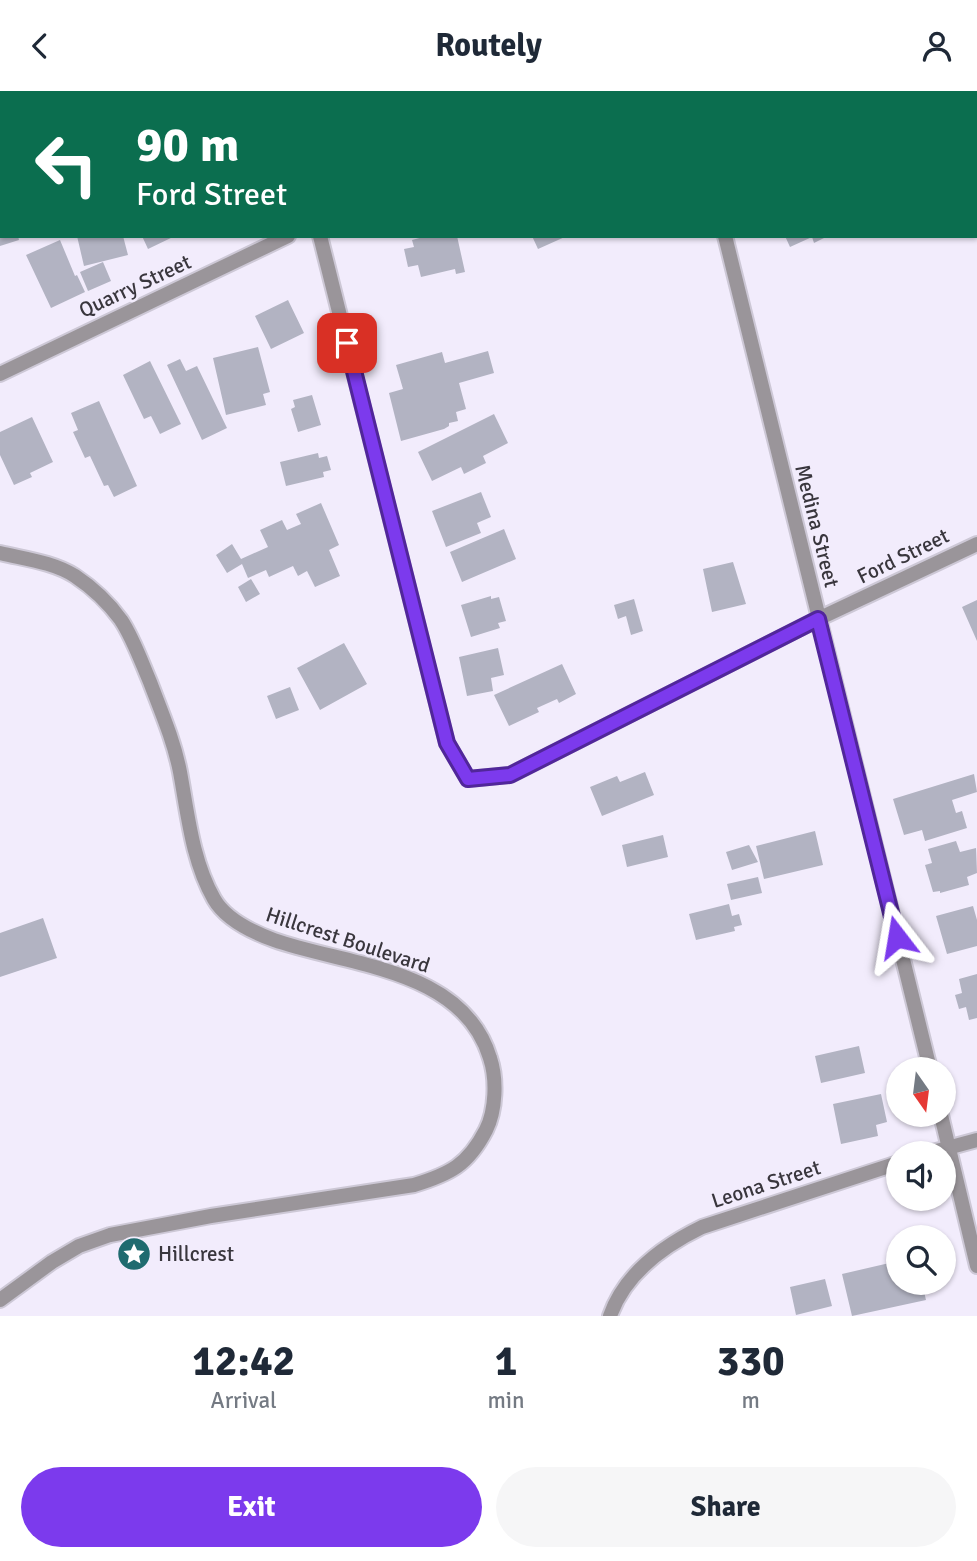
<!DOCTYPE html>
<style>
:root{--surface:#fff;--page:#f6f6f7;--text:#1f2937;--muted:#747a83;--accent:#7c3aed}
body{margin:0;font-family:Signika,sans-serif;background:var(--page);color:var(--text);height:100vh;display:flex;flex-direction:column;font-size:26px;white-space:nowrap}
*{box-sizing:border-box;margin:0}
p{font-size:23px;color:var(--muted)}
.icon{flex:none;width:38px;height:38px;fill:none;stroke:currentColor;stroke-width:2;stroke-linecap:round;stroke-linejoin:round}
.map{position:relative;height:1225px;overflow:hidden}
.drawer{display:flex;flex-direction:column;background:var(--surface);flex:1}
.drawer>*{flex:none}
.top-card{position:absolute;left:0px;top:0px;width:978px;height:147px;box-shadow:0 2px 5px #0004;background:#0b6e4f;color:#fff;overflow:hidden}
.needle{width:46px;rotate:166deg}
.controls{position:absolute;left:886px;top:966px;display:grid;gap:14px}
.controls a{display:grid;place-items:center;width:70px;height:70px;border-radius:50%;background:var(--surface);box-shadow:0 2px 5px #0004;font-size:35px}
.pin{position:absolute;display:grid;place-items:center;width:60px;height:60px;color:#fff;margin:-30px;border-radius:14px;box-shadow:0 4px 10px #0006}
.me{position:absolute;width:77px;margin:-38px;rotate:346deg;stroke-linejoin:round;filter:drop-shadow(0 0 5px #0008)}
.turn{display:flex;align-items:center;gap:24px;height:147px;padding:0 21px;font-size:32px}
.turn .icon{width:91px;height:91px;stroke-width:2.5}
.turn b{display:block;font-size:49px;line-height:60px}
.eta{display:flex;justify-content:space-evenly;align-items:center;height:119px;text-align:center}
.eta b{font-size:42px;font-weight:700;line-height:49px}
.button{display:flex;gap:14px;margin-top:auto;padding:14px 21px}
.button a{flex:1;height:80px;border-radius:42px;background:var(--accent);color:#fff;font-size:28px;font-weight:700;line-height:80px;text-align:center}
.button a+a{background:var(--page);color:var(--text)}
header{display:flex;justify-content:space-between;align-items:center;height:91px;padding:0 21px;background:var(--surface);font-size:32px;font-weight:700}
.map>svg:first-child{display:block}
</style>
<header><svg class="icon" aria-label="back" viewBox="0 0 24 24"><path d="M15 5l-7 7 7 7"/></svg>Routely<svg class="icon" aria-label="person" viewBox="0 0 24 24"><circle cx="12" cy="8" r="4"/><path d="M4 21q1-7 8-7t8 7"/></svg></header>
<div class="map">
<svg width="977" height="1225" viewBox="0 0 977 1225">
<rect width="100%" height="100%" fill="#f2ecfc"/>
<path fill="#b2b3c2" d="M0,145H18L19,149L0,155Z
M77,145H123L128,164L84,175Z
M142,145H175L148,158Z
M427,145H457L465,181L456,183L455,178L421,186L418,174L408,176L404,158L414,156L412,149Z
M532,145H567L538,158Z
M785,145H828L814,152L812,146L790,156Z
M60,149L75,185L77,184L85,201L51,217L26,164Z
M103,171L111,190L88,200L80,181Z
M288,209L304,242L271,258L255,225Z
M258,256L270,301L263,303L266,314L226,324L213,267Z
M488,260L494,282L459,292L466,318L456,321L458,330L449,332V335L444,338L401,350L389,302L403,298L396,274L442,261L445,272Z
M180,268L186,280L197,275L227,337L202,349L167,274Z
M150,270L181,333L160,343L151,325L144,328L123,284Z
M312,304L321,334L298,341L291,318L295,316L293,309Z
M99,310L137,395L114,406L108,394L104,395L90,365L85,367L73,341L78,339L71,322Z
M494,323L508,352L483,365L486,372L464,383L461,376L432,390L418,361Z
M32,326L53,371L30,382L32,386L14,394L0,364V341Z
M318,362L319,367L327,365L331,379L323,381L324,386L286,395L280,371Z
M481,401L491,426L477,432L481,442L446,456L432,420Z
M321,412L339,454L329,459L340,485L315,496L307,480L298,485L293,475L269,486L266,479L248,487L242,473L227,482L216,464L232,453L241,468L268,456L260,439L282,429L287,439L301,433L296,423Z
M504,438L516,468L462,491L450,461Z
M733,471L746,513L712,521L703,478Z
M251,488L260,503L246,511L238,496Z
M491,505V508L499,506L506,530L498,532L500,537L471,546L461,514Z
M634,508L643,540L631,544L626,525L618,528L614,514Z
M977,509V550L962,516Z
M344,552L367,593L320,619L297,577Z
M498,557L504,584L491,587L493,600L467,605L459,566Z
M562,573L576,603L559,612L557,608L537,617L539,621L509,635L494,604Z
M290,596L299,619L276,628L267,605Z
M645,681L654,704L602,725L590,696L617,685L620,691Z
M974,683L977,701L952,709L956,722L962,720L967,737L925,750L922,739L904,744L893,708Z
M815,740L823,774L764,788L756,755Z
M663,744L668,766L627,776L622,754Z
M956,750L960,761L976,757L977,782L967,786L969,794L940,802V800L933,801L925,774L932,772L928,758Z
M749,754L758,771L732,779L726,761Z
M758,786L762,802L731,809L727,793Z
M729,813L732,825L739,823L742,834L734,836L735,840L696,849L689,823Z
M973,815L977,829V855L947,863L936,825Z
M43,827L57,867L0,886V842Z
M977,883V927L969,929L966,916L959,918L955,904L962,902L959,888Z
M859,955L865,982L821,992L815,965Z
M881,1003L887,1031L876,1034L878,1045L841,1053L833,1013Z
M898,1170V1192H922L926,1209L852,1225L842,1183Z
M825,1188L832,1215L796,1224L790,1196Z"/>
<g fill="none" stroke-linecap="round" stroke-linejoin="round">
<g stroke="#cdc8d6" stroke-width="18">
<path id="minor" d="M286,0V2
M689,0L690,2
M320,145L447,652L468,688L510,684L818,528L977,453
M725,145L930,978
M0,462C25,468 53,471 75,485C93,497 108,511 121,529C133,547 141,570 150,591C161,620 174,650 180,681C188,724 192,769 214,808C226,829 252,841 274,849C348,875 463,877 490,967C497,988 496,1019 486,1039C468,1074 450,1083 414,1094L211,1125L110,1144L79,1155L52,1171L0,1209
M941,1024L977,1175
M929,1062L977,1049
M610,1225C625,1182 663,1155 702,1136L898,1072"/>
</g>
<g stroke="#cdc8d6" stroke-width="18">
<path id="tertiary" d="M584,2L587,0
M0,283L288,145"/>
</g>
<use href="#minor" stroke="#9a959a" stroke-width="14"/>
<use href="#tertiary" stroke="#9a959a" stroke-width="14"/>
</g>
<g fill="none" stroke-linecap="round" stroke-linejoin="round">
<g stroke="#51269a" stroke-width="18">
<path id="route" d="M347,252L447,652L468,688L510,684L818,528L897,846"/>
</g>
<use href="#route" stroke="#7c3aed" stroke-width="12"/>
</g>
<defs>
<g id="sight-disc" transform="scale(1.75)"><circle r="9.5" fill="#1f6b6f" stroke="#f2ecfc"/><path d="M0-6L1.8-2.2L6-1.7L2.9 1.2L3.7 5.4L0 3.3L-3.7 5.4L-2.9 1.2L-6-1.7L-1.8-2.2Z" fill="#fff"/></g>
</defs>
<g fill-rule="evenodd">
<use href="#sight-disc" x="134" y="1163"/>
</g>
<g text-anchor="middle" stroke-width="5" stroke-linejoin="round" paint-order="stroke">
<g font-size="21" fill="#39363d" stroke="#f2ecfc">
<text transform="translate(135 195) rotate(-25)" y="7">Quarry Street</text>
<text transform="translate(817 435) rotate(76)" y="7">Medina Street</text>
<text transform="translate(903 465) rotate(-26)" y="7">Ford Street</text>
<text transform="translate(348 849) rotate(18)" y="7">Hillcrest Boulevard</text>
<text transform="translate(766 1093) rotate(-18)" y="7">Leona Street</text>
</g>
<g font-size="21" fill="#39363d" stroke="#f2ecfc" text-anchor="start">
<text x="158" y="1170">Hillcrest</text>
</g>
</g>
</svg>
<div class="controls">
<a><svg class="needle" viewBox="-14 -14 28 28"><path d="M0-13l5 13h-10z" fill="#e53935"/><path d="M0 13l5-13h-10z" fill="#747a83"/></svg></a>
<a><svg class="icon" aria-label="sound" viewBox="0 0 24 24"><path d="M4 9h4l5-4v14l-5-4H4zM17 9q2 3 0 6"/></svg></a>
<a><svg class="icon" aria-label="search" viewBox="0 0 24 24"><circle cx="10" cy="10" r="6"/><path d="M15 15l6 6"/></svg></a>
</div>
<div class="pin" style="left:347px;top:252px;background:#d93025"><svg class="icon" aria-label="arrive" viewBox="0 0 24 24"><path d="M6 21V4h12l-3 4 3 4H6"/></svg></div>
<svg class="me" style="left:897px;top:846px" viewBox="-20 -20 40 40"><path d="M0-17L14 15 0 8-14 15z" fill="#7c3aed" stroke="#fff" stroke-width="4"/></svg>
<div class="top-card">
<div class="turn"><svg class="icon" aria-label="left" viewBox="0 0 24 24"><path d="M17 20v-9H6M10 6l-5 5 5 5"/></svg><div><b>90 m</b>Ford Street</div></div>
</div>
</div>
<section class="drawer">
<div class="eta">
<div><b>12:42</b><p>Arrival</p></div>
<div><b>1</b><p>min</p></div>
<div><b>330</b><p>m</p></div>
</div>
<div class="button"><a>Exit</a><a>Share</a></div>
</section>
